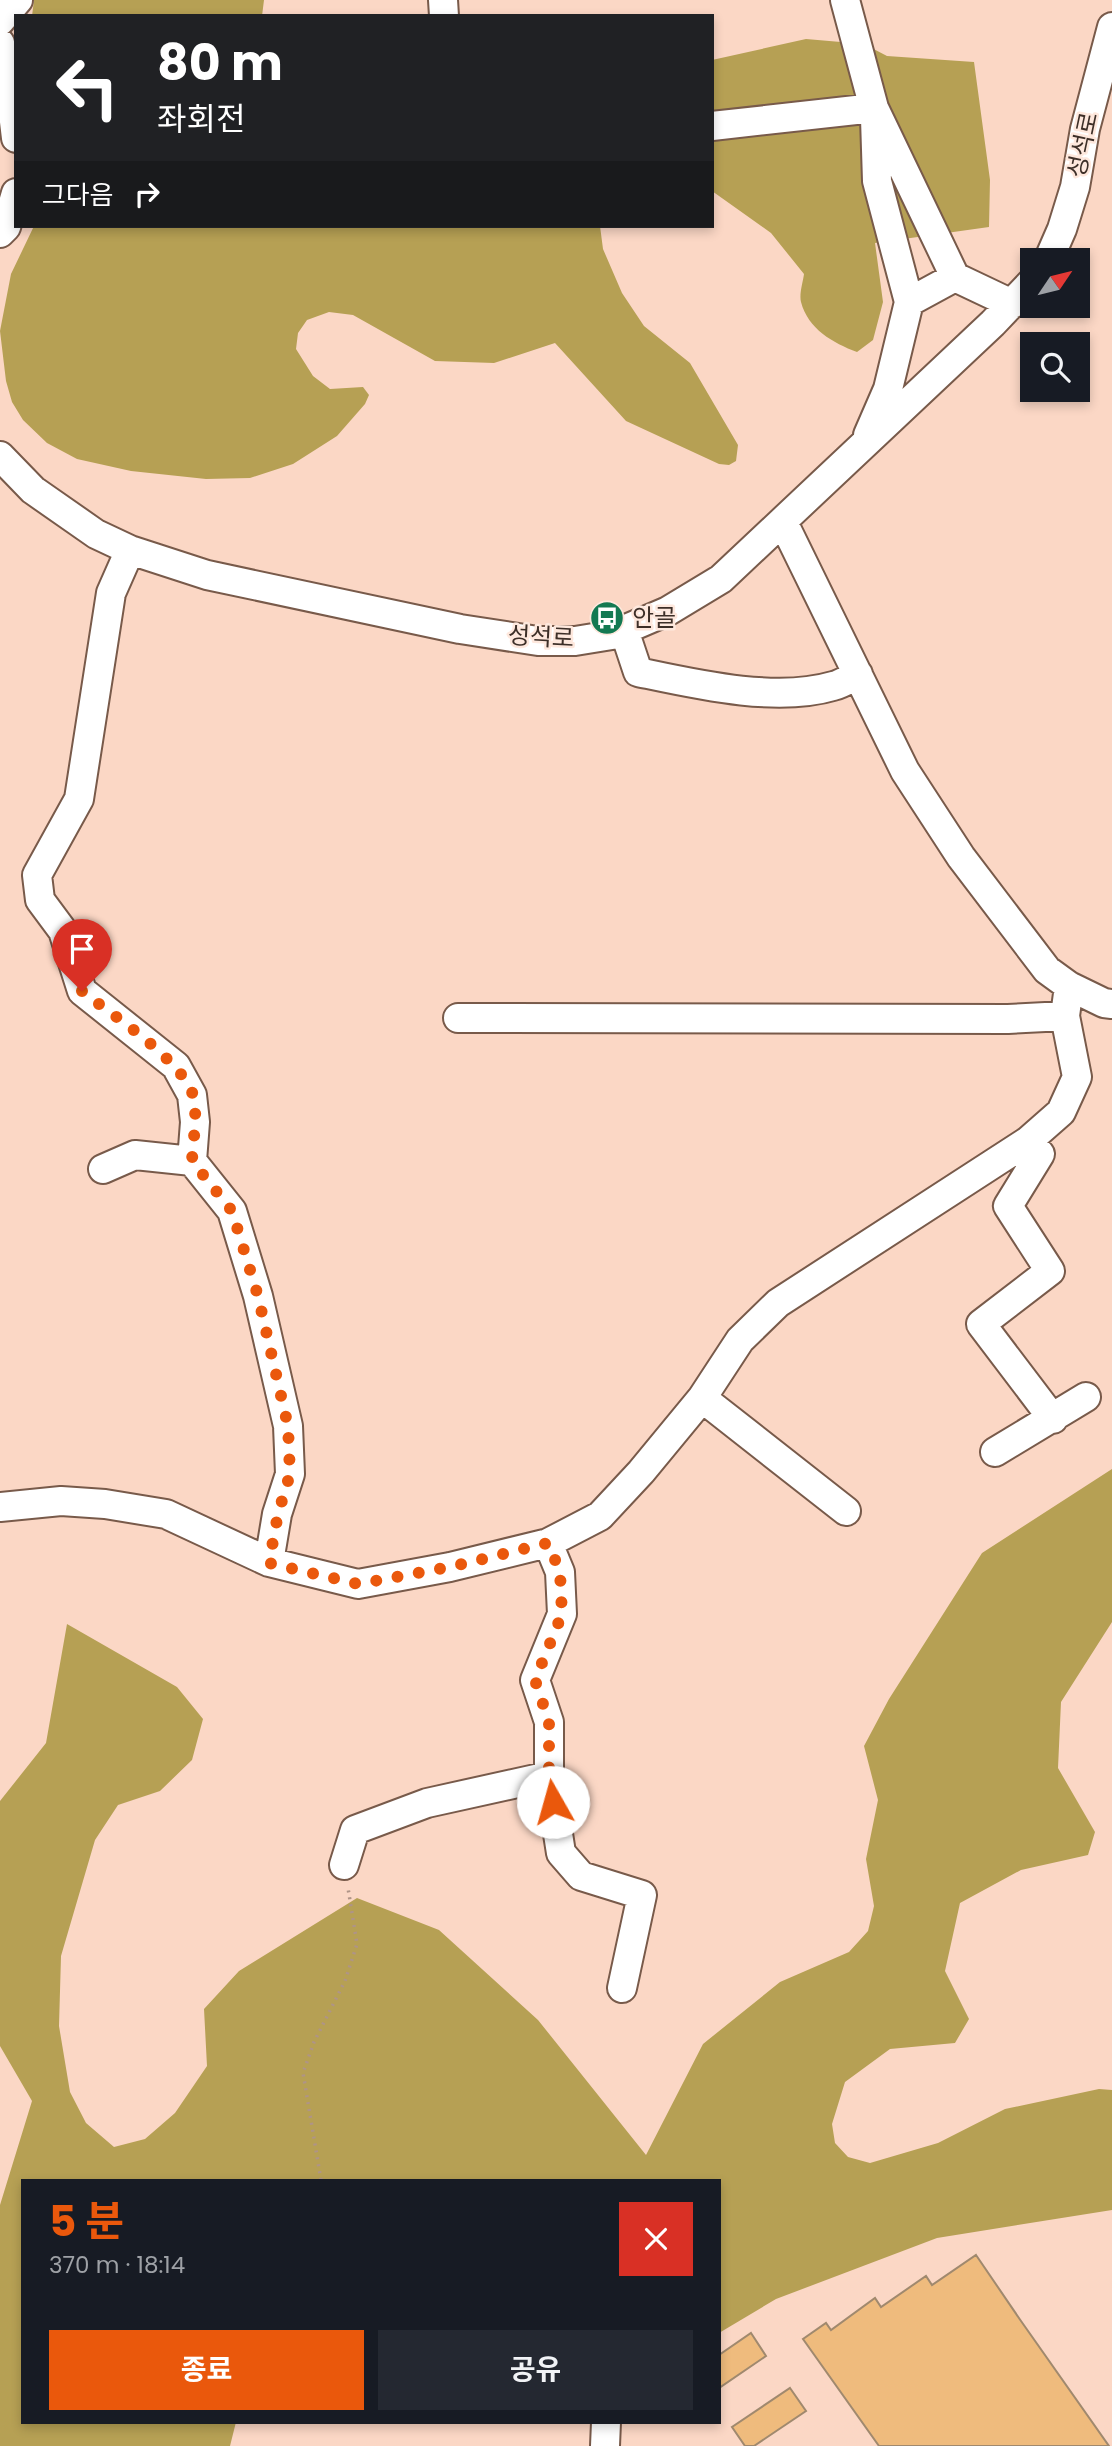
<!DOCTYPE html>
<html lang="ko">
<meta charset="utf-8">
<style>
:root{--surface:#171b24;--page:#242831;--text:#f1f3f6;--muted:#9ea1a6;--accent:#ea580c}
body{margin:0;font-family:Poppins,"Noto Sans KR",sans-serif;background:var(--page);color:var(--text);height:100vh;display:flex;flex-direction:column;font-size:26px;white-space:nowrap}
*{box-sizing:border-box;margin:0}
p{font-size:23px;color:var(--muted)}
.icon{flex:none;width:38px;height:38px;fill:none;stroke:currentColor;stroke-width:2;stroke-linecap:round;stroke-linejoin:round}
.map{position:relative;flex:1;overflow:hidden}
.details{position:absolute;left:21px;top:2179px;width:700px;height:245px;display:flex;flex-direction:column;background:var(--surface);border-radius:0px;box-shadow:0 4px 10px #0003}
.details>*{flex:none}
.top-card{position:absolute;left:14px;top:14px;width:700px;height:214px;border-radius:0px;box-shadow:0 4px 10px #0003;background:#202124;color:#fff;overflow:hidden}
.needle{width:46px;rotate:55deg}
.fabs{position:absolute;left:1020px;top:248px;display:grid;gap:14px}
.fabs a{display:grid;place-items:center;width:70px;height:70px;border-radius:0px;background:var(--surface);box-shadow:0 4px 10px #0003;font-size:35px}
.pin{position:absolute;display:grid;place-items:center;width:60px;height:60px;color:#fff;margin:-72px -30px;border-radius:50% 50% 50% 0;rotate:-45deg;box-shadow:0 0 7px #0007}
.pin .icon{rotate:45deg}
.me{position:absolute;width:77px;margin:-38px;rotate:353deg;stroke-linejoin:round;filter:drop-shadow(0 0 5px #0008)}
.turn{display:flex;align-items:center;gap:24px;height:147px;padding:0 28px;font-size:32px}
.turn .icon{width:91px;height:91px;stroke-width:2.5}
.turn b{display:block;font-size:49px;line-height:60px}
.then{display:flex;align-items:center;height:66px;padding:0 28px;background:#0003;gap:14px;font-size:26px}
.round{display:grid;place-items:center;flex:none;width:74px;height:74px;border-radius:0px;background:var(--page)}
.headline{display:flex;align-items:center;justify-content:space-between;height:119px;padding:0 28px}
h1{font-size:42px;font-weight:700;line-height:52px;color:var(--accent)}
.action{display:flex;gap:14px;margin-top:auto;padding:14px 28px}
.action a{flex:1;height:80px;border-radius:0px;background:var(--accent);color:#fff;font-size:28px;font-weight:700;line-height:80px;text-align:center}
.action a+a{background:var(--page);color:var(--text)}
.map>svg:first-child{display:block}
</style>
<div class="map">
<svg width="1112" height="2446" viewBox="0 0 1112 2446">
<rect width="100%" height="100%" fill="#fbd7c5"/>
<path fill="#b6a054" d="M34,0H264L262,16H32Z
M806,39L864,44L887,56L974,62L990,180L989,227L875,243L883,302L873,340L857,352C833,343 808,329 801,302C799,294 803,282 804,274L771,233L712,191V60Z
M34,226H600L603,249L622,293L644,326L690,363L738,445L736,461L729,465L719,464L626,421L555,343L494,363L435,361L353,315L329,312L307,320L298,333L296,349L313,376L330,389L363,387L369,395L365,404L337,436L293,464L250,478L206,479L131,471L77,459L47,443L23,420L12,402L6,381L0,331L11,274Z
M1112,1469V1622L1061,1702L1058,1768L1095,1832L1088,1855L1021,1870L960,1903L945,1971L969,2019L955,2043L890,2049L845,2082L832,2124L835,2143L848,2157L870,2163L938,2143L1005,2109L1099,2089L1112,2090V2210L937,2238L776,2299L719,2333V2180H23V2422H236L230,2446H0V2205L32,2101L0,2046V1801L46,1743L67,1624L177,1687L203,1719L192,1760L160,1791L118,1805L95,1840L61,1956L59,2026L70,2092L86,2123L114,2147L145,2139L175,2113L207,2066L204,2009L239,1971L357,1898L439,1930L538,2020L646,2155L703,2044L780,1982L849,1952L868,1931L874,1906L866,1859L878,1800L864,1746L889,1699L982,1553Z"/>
<path fill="#efbb7d" stroke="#a0896e" stroke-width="2" d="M976,2255L1021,2321L1109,2446H879L803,2339L826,2323L831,2330L875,2298L881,2307L926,2276L932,2285Z
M751,2333L766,2356L719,2388V2355Z
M790,2388L806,2411L754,2446H745L732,2427Z"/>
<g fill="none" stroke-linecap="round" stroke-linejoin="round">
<g stroke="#785a4a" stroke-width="32">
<path id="minor" d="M443,0L444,16
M845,0L874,108L955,277
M0,21L18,0
M0,43L12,105L16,138
M875,118L877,181L909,302
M712,126L874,108
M0,233L6,227L16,193
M1048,261L1062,229L1075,187L1085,129L1112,27
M868,435L888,389L909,302L955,277L1012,304
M0,456L33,490L96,534L130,550L207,575L460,629L538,641H575L612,635L668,611L721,579L993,323L1032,282
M783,522L905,771L961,857L1047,970L1069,986L1104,1003L1112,1004
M130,550L111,593L79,799L37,875L40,900L63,931L82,991L176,1066L192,1095L195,1122L192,1161L232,1211L258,1296L288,1426L290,1474L277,1514L269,1562
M624,630L638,672C695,684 776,703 833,686C842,684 850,678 858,674
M458,1018L1008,1019L1065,1016
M1028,1141L1040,1154L1008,1206L1050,1271L981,1324L1053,1419
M103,1169L135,1155L192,1161
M702,1398L846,1511
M995,1452L1086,1397
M0,1507L61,1501L105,1504L166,1514L269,1562L358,1584L450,1567L548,1543L600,1516L641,1472L702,1398L740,1340L778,1303L1028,1141L1061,1112L1077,1077L1065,1016L1069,986
M548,1543L560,1572L562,1614L535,1680L549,1722V1776L561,1853L581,1876L642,1895L622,1988
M344,1865L355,1830L427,1803L549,1776
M605,2446L606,2422"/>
</g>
<path stroke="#af9487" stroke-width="3.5" stroke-dasharray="2 5" stroke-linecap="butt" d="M321,2180L303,2073L314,2042L345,1981L357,1944L348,1888"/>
<use href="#minor" stroke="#fff" stroke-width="28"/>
</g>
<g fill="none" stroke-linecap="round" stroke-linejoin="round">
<path stroke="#ea580c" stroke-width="12" stroke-dasharray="0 21.6" d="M82,991C112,1015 182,1060 193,1095C198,1115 193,1140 192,1161L232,1211L258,1296L288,1426L290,1474L278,1514L269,1563L358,1584L450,1567L548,1543L560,1572L562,1614L535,1680L549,1722V1776L553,1802"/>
</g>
<defs>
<g id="bus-disc" transform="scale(1.75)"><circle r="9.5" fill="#137952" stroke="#fee8dd"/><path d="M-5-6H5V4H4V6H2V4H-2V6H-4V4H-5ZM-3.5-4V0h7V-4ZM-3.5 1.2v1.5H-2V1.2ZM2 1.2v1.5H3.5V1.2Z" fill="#fff"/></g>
</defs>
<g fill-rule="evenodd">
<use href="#bus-disc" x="607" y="618"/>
</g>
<g text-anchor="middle" stroke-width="5" stroke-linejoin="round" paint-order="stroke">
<g font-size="24" fill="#3d2f28" stroke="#fee8dd">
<text transform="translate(1083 145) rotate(-78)" y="8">성석로</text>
<text transform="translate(541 637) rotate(3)" y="8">성석로</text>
</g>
<g font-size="24" fill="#3d2f28" stroke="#fee8dd" text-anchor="start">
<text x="632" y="626">안골</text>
</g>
</g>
</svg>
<div class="fabs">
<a><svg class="needle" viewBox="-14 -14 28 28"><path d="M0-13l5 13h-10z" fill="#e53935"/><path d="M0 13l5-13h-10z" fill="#9ea1a6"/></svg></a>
<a><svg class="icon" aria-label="search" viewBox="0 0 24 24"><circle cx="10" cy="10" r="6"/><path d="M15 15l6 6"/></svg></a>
</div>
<div class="pin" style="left:82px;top:991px;background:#d93025"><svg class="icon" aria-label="arrive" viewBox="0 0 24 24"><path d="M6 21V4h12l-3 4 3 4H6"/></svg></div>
<svg class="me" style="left:553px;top:1802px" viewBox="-20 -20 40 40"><circle r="19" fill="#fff"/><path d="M0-13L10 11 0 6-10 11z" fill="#ea580c"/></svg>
<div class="top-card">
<div class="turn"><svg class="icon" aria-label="left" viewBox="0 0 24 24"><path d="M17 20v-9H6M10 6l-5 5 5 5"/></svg><div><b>80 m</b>좌회전</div></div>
<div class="then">그다음<svg class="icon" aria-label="right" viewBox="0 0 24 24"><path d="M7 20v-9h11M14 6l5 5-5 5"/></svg></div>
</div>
<section class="details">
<div class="headline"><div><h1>5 분</h1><p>370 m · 18:14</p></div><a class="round" style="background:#d93025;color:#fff"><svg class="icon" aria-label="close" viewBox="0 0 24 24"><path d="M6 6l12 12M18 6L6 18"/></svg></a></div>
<div class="action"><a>종료</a><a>공유</a></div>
</section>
</div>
